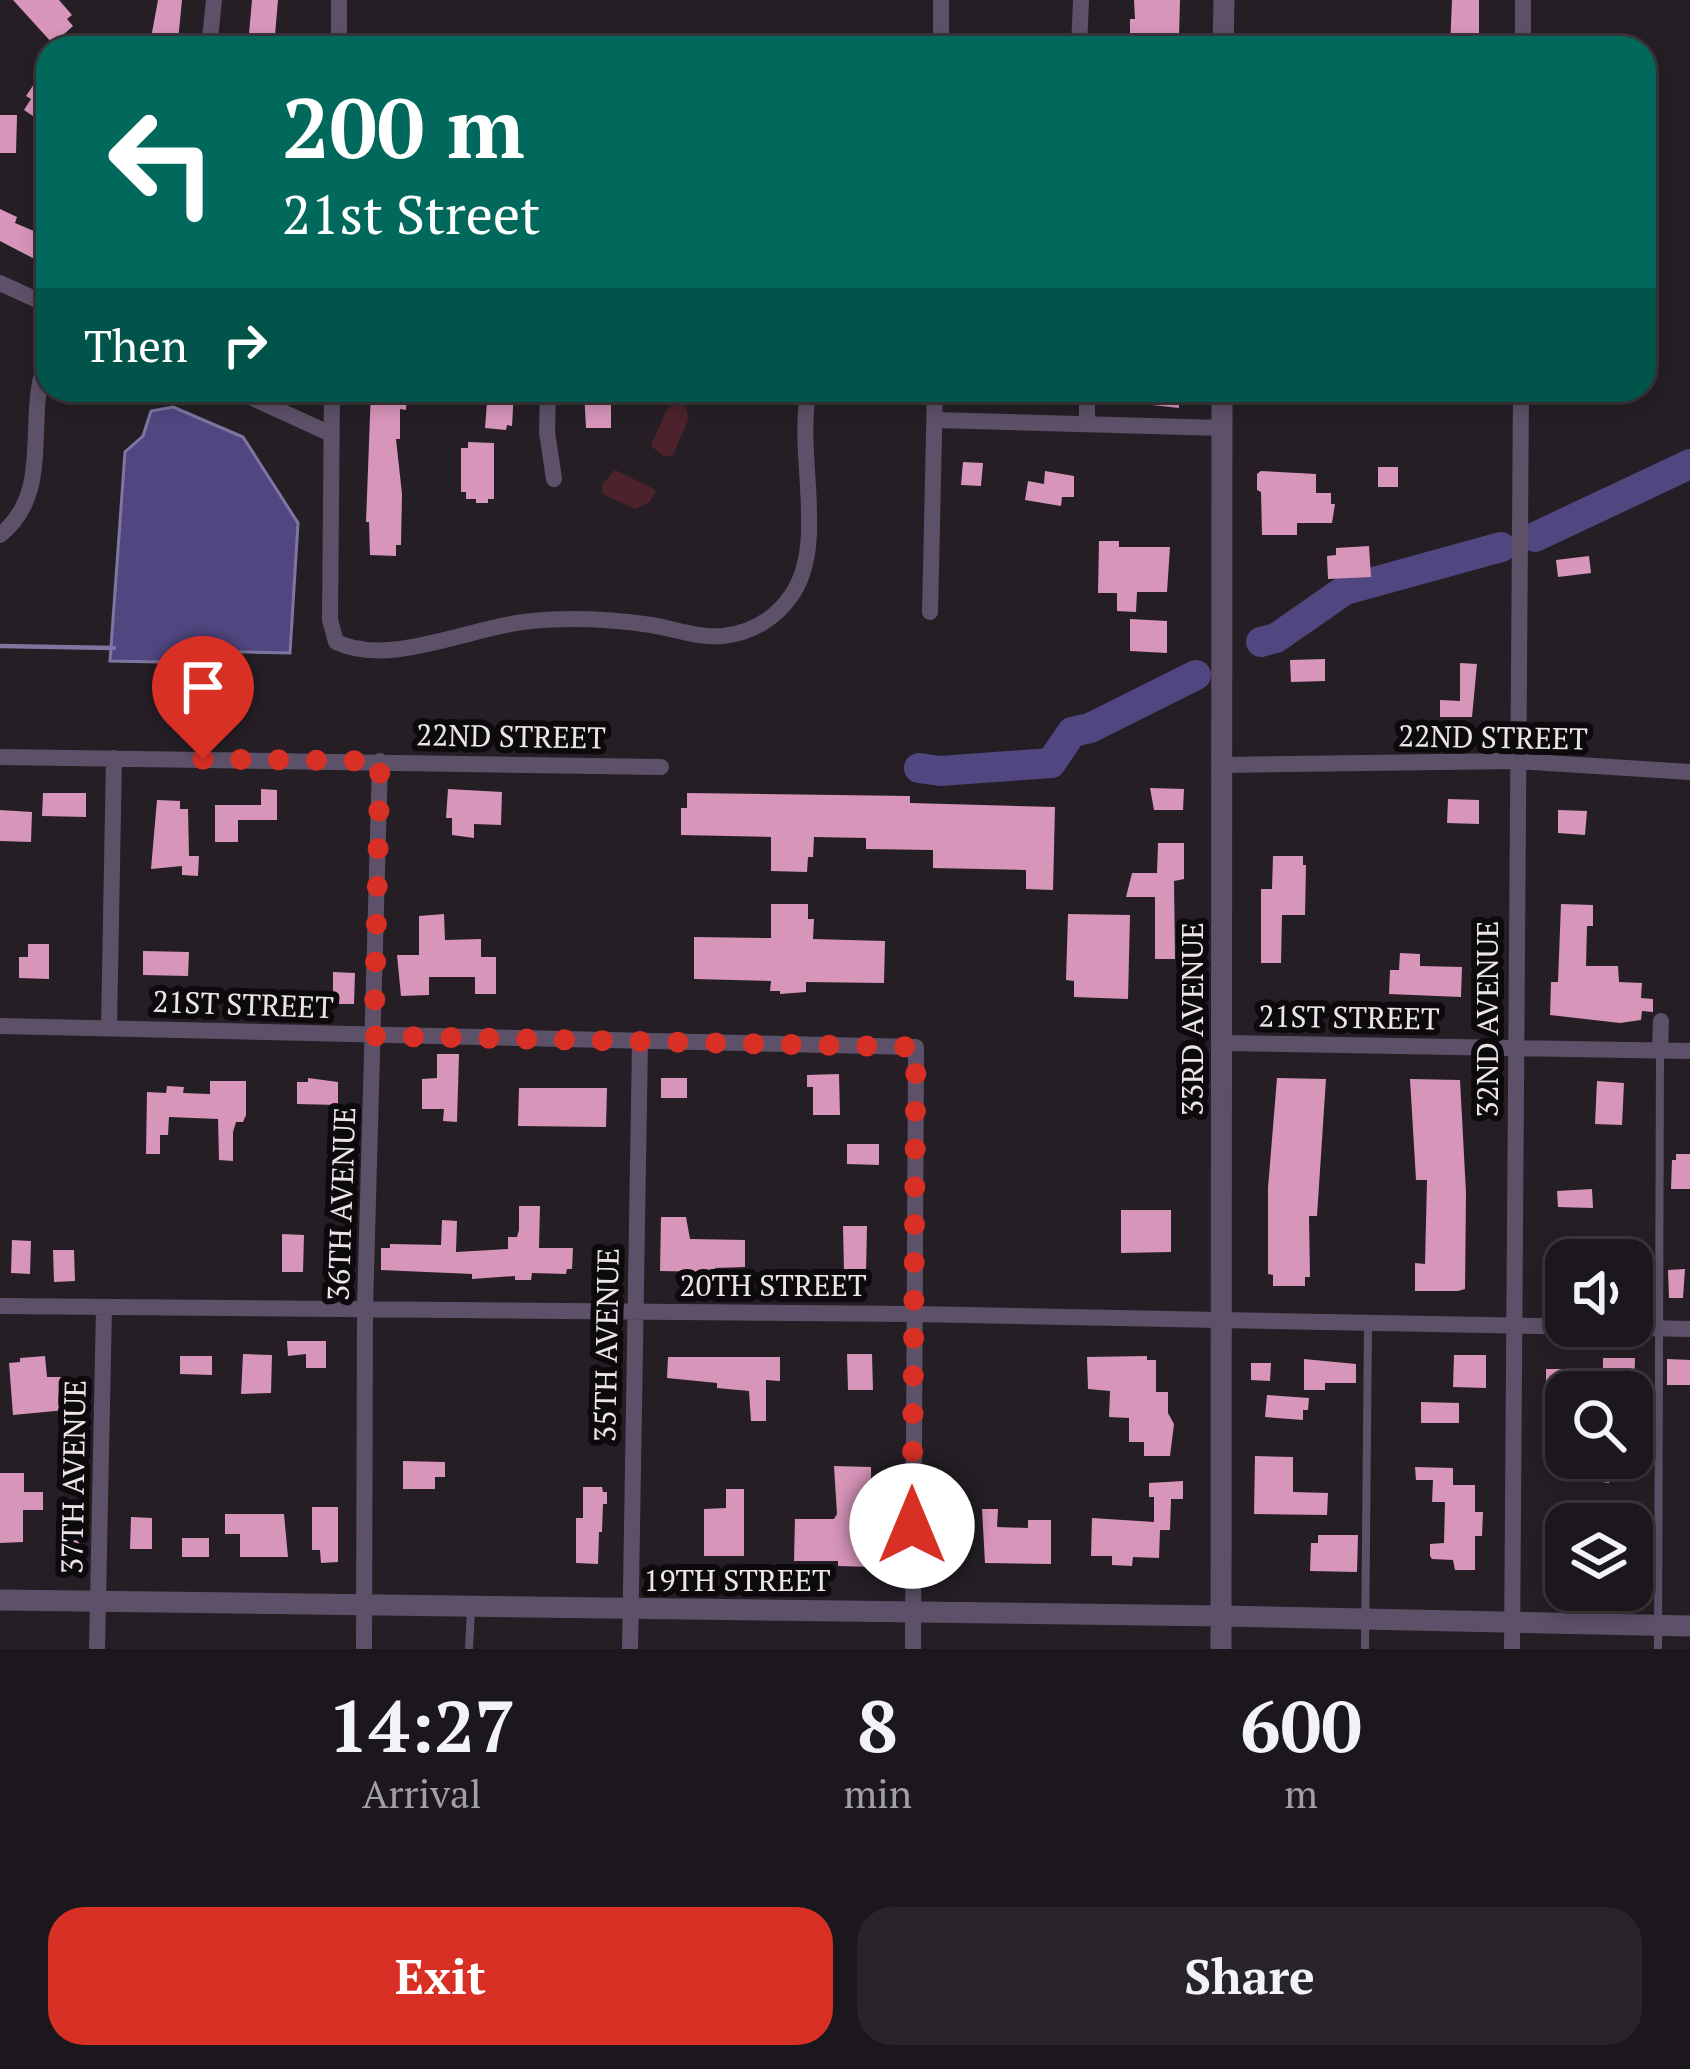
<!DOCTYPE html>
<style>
:root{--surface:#1c171c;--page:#292429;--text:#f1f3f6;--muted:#a09fa3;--line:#3a363b;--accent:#d93025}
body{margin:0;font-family:"PT Serif",serif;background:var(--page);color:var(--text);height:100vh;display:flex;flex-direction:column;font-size:45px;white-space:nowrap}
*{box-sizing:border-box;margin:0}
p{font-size:39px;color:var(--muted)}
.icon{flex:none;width:66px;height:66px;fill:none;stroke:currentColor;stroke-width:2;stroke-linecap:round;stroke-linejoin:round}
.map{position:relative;height:1649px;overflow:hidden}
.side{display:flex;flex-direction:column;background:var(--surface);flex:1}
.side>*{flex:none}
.hud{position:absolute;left:36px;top:36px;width:1620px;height:366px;border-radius:36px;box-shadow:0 6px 18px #0003,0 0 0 3px var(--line);background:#00695c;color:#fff;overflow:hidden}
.buttons{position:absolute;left:1545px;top:1239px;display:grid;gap:24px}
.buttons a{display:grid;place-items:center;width:108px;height:108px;border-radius:24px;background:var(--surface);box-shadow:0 6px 18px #0003,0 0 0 3px var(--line);font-size:60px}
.pin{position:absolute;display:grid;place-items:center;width:102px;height:102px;color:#fff;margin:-123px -51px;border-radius:50% 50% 50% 0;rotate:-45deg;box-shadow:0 0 12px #0007}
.pin .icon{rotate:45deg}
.me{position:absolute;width:132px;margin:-66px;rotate:0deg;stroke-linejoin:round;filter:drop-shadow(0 0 9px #0008)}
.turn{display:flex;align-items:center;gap:42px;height:252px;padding:0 48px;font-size:54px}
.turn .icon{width:156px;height:156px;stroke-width:2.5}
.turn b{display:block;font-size:84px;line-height:102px}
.then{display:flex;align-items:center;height:114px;padding:0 48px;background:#0003;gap:24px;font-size:45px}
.eta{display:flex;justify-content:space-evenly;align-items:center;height:204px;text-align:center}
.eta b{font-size:72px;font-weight:800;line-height:84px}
.button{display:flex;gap:24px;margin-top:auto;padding:24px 48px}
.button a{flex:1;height:138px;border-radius:36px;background:var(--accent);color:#fff;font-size:48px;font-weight:800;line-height:138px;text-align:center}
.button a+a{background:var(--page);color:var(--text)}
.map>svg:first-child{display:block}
</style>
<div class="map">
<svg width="1690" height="1649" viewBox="0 0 1690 1649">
<rect width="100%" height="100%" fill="#251f25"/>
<path fill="#4c232d" d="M677,403L685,406L689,418L673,455L665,457L651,446L667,409Z
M615,470L656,490L650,502L635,509L603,494L602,485Z"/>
<path fill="#504780" stroke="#7e76a0" stroke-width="3" d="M173,407L243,437L298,523L290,653L197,651L160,662L110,661L125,452L143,436L151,411Z"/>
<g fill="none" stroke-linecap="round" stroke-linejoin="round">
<path stroke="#7e76a0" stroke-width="4.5" d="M0,646L114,648"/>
<path stroke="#504780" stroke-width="30" d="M1535,537L1690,464
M1261,642L1276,638L1345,590L1501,547
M919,768L940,771L1051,763L1072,732L1090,728L1196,675"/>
</g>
<path fill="#d795b9" d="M13,0H59L72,15L67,19L73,26L53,44Z
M158,0H182L178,41L151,38Z
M252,0H278L274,47L248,45Z
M1134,0H1180L1179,38L1149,40V48H1130V19H1135Z
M1452,0H1479V38H1475V48H1450Z
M48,63V126L24,110L31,99L26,96Z
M0,115H17L16,153H0Z
M0,209L17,217L15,223L48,237V266L0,241Z
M371,390H407L406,410L400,409V439H396L402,494L401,545H396V556L370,555L369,522H366Z
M488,390H514L512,426L507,425L506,430L485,428Z
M584,390H611V428H586Z
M1143,390H1179V408L1143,404Z
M468,442L494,443V499H488V503H476V499H466V492H461V448H468Z
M963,462L983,463L981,486L961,485Z
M1378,467H1398V487H1378Z
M1045,471L1074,476V497H1062L1061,506L1025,500L1028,481L1044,484Z
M1261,471L1316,474V493H1331V504H1335L1332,523H1297V535H1262L1261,492L1257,490V474Z
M1099,541H1119V547H1170L1167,592H1137L1136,612L1117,611V593H1098Z
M1369,546L1371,577L1328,579L1327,556L1336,555V548Z
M1589,556L1591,573L1558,577L1556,560Z
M1130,619L1167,621V653L1130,651Z
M1325,659V681L1291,682L1290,660Z
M1460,663L1477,664L1472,717H1440V700L1460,701Z
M1150,788L1184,789L1183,810H1154Z
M261,789L277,790V820H238V842H215V805H261Z
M448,789L502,792L501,825L474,824V838L452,835V818H446Z
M43,793H86V817L42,816Z
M687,793L910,796V803L1055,807L1053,890L1026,889V870L933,868V850L866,849V838L814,837L813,857H808L807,872L771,871V837L681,835V808H687Z
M1448,799L1479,800V824L1447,823Z
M157,800L180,801V809H188L189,856H199L198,876L182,875V866L151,869Z
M0,810L32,812L31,842L0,841Z
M1558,810L1587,811L1585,835L1558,833Z
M1158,843H1184V879L1174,881L1175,959H1155V897H1126L1132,873H1157Z
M1273,856H1303V865H1306L1305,915H1282L1281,963H1261V889H1272Z
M771,904H808V919H814L813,939L885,941L884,983L806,982V992L780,994V991H770L771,981L694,979V937L771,938Z
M1561,904L1593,905V926H1587L1586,966H1618L1619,982L1642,983L1641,998L1653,999V1012L1642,1011L1641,1020L1620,1023L1550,1015L1551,982H1558Z
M444,914L445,940L481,939V957H496V994H475V977H429V995L401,996L397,955H419V916Z
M1068,914L1130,915L1128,999L1074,997V981L1066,980Z
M28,944H49V979L19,978V957H28Z
M143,951L189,952L188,976L143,975Z
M1400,953L1420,954V966L1462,967L1461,997L1389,994L1390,970H1399Z
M333,972L355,973L354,1004H333Z
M437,1054H459L457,1122L443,1121L444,1109H422V1079L437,1078Z
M839,1074L840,1115H813V1087H807V1075Z
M308,1078L338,1082V1105L297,1104V1082H308Z
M661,1078H687V1098H661Z
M1277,1078L1326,1079L1317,1216H1309L1310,1277H1305V1286H1273V1275L1268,1274V1188Z
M1410,1079L1460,1080L1466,1193L1465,1289L1458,1291H1415V1263L1425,1264L1427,1180H1416Z
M210,1081H246V1115L243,1122H236L233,1132V1161L219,1160L218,1119L169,1117L168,1135H160V1154H146L147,1092L166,1093L167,1086L184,1087L183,1093L210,1094Z
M1597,1081L1624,1083L1622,1125L1595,1124Z
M519,1088H607L606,1127L518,1126Z
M847,1144H879V1165L847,1164Z
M1676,1154H1690V1189H1671L1672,1160H1676Z
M1592,1189L1593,1208L1558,1207L1557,1191Z
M519,1206H540L539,1248H573L572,1269H567L566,1274L532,1273L531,1280H515V1276L472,1279V1274L381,1270V1248H390V1244L441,1245L442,1220L457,1221L456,1252L508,1249V1237H517L519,1230Z
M1121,1210H1171V1252L1121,1253Z
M661,1217H686L690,1239L745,1240V1267L715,1268V1272L660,1271Z
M843,1226H867L866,1272L844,1271Z
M282,1234L304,1235L303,1272H282Z
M12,1240L31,1241L30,1274L11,1273Z
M53,1250H74L75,1281L54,1282Z
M1685,1269L1683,1298H1669L1668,1270Z
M287,1341H326V1368H306V1354L288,1356Z
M243,1354L272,1355L271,1393L241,1394Z
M847,1354H872L873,1390H848Z
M1454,1355H1486V1388L1453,1387Z
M45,1356L47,1377H64L66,1410L13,1415L9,1363L20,1362V1358Z
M180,1356H212V1375L180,1374Z
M1147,1356V1360H1156V1392H1168V1413L1174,1424L1170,1456H1144V1442H1129V1418L1109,1417L1110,1391L1088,1389L1087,1357Z
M668,1357H780V1381L766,1380V1421H751L749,1391L717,1388V1383L667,1378Z
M1603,1358H1635L1634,1392H1603Z
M1304,1359L1356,1364V1383H1325V1390H1304Z
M1667,1359L1690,1360V1385H1667Z
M1251,1363H1271L1270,1381L1251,1380Z
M1546,1369H1571L1566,1409H1546Z
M1267,1395L1309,1398L1308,1410H1303V1420L1265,1417Z
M1421,1402L1459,1403V1423H1421Z
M1255,1456L1293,1457V1492L1328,1493L1327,1515L1254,1514Z
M1576,1458H1610L1609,1483L1575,1478Z
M403,1461L445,1462V1477H435V1489H403Z
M834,1466L871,1467L872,1567L838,1566V1561H794L795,1519H834L837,1514Z
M1415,1467L1453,1468V1485H1475V1512H1483L1482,1536H1475V1570H1455L1453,1560L1432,1559L1430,1556V1544L1444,1543L1445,1502H1432L1433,1480H1416Z
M0,1473H24V1492H43V1510H23V1542L0,1543Z
M1183,1481V1499H1171L1170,1530H1160L1159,1558L1133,1557L1132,1566L1112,1565V1556H1091L1092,1518L1154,1522V1497H1149V1483Z
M583,1487H602L603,1492H607V1504H603L602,1532H599L598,1564L576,1563V1518H583Z
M726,1489H744V1556H704V1509L726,1508Z
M312,1507H338V1562L321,1563L320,1550H312Z
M982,1509H998L997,1527L1028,1528V1520H1051V1564L985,1563Z
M61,1511L80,1513L79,1548L60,1547Z
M225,1514H284L288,1557H240V1534H225Z
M131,1517L152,1518V1549H130Z
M1553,1522H1566V1573L1546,1572V1552H1553Z
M929,1531H952V1562H931Z
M1318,1535H1358L1357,1572L1310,1571L1311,1543H1318Z
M182,1538H209V1557H182Z"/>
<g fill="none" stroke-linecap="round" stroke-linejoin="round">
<path stroke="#5d5169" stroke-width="8" d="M469,1649L471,1609
M1365,1649L1368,1324
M1658,1649L1660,1052"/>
<path stroke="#5d5169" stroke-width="16" d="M209,48L214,0
M339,48V0
M941,48V0
M1079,48L1081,0
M1523,48V0
M0,283L48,305
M235,390L331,434
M332,390L330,620L336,642C389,667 467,629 523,622C564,617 609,619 651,625C675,629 698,638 723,636C751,633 775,619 791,596C828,544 795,453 809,390
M548,390L547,432L554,479
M935,420L1222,428
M1087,424V390
M0,535C56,491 22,415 48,356
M930,612L935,390
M0,757L661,767
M1222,765L1516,761L1690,772
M0,1026L916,1047L913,1649
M109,1028L114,758
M1223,1043L1690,1051
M1660,1050L1661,1021
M0,1306L912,1314L1690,1329
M97,1649L104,1307
M364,1649L365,1309L380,761
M630,1649L640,1042
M1512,1649L1521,390"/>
<path stroke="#5d5169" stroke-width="21" d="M1223,48L1224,0
M0,1600L1221,1616L1690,1626
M1221,1649L1222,390"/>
</g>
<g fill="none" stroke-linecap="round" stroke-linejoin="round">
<path stroke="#d93025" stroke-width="21" stroke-dasharray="0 37.8" d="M203,759L380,761L374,1036L916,1047L912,1526"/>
</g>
<g text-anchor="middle" stroke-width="12" stroke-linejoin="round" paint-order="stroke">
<g font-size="30" fill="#e9e5e9" stroke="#0d0a0d">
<text transform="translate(511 737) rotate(1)" y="10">22ND STREET</text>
<text transform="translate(1493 738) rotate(1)" y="10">22ND STREET</text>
<text transform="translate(243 1005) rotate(2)" y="10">21ST STREET</text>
<text transform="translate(1349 1018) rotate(1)" y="10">21ST STREET</text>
<text transform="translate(1193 1019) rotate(-90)" y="10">33RD AVENUE</text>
<text transform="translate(1488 1019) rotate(-90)" y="10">32ND AVENUE</text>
<text transform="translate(342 1204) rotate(-88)" y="10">36TH AVENUE</text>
<text x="773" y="1296">20TH STREET</text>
<text transform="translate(607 1345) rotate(-89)" y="10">35TH AVENUE</text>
<text transform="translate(74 1477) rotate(-89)" y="10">37TH AVENUE</text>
<text x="737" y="1591">19TH STREET</text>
</g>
</g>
</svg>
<div class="buttons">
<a><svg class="icon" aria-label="sound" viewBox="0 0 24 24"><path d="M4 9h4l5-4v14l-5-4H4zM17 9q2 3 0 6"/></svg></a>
<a><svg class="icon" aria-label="search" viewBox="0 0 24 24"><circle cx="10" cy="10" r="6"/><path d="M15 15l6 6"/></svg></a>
<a><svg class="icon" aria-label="layers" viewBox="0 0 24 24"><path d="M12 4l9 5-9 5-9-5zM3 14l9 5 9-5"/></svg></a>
</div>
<div class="pin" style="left:203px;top:759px;background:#d93025"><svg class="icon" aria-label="arrive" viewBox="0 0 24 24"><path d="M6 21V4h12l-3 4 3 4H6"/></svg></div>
<svg class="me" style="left:912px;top:1526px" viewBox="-20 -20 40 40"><circle r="19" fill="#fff"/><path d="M0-13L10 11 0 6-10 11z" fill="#d93025"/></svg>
<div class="hud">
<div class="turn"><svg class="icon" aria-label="left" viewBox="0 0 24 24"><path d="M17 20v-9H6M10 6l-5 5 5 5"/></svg><div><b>200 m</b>21st Street</div></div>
<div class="then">Then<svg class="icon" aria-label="right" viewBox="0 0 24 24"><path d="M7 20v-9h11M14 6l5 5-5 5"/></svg></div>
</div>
</div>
<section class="side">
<div class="eta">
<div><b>14:27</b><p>Arrival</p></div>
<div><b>8</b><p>min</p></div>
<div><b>600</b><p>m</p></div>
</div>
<div class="button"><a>Exit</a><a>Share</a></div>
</section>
